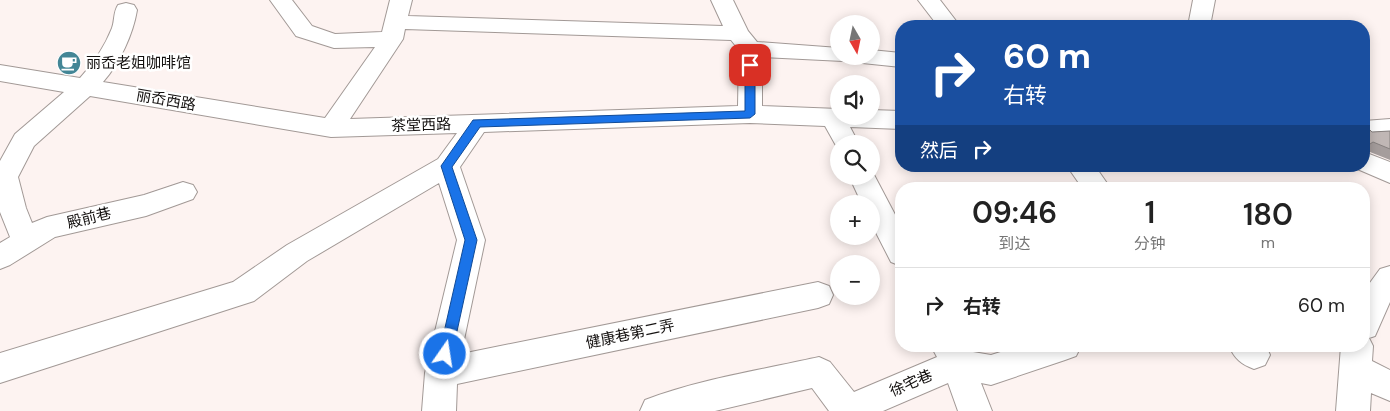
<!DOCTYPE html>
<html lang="zh">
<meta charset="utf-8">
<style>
:root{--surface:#fff;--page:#f6f6f6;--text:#222;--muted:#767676;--line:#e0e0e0}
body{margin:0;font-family:"DM Sans","Noto Sans SC",sans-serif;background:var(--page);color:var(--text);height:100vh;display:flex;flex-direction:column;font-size:19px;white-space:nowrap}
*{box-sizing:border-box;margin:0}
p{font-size:16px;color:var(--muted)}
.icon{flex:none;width:28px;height:28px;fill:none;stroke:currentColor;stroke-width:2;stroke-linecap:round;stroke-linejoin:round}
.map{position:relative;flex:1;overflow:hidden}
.panel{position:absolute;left:895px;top:182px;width:475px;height:170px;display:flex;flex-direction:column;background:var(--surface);border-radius:20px;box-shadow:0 2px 12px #0003}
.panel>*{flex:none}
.banner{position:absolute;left:895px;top:20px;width:475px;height:152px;border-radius:20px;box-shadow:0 2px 12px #0003;background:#1a4fa0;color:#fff;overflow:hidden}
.needle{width:32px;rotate:171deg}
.tools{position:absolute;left:830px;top:15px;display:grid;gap:10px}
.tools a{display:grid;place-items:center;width:50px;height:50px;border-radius:50%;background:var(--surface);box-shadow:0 2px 12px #0003;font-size:25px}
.pin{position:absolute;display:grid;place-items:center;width:42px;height:42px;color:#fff;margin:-21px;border-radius:10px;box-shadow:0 2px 8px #0006}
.me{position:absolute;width:55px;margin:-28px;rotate:13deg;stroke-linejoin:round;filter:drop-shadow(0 0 4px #0008)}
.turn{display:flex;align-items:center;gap:18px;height:105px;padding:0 25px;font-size:22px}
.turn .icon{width:65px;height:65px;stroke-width:2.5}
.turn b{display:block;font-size:35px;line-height:42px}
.then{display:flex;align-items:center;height:48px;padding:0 25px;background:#0003;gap:10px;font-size:19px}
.eta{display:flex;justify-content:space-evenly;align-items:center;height:85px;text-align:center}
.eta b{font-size:30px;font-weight:600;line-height:35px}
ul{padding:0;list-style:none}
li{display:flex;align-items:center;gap:15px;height:75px;padding:0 25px;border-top:1px solid var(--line)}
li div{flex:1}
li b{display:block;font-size:19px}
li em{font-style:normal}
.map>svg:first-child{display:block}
</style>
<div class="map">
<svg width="1390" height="411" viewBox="0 0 1390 411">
<rect width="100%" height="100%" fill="#fdf3f1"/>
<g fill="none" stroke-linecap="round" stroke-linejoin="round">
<g stroke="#a29996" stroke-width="2">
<path id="minor" d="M270,0H292L312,26L335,34L382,32L390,0H412L408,16L723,26L711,0H733L748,31L757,42L839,48V56H871V50L901,53V67L843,61L762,57V106L839,109V116H871V110L901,111V129L850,127L859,144H839V151L825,126L750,123L484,132L460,167L485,240L461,354L818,282L829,286L833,295L829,304L818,308L457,384L456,411H422L425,373L457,240L439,183L307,261L254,301L0,383V353L233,282L287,245L438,159L457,133L331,137L90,96L34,146L18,177L26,208L32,223L47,217L144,195L183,182L193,185L197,192L193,199L146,216L55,237L10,265L0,269V243L10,237L0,212V161L15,134L64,92L0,81V65L80,78C92,65 105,46 112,28C115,20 113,13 118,5L126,3L134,5L137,10C133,34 120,63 103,82L325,118L375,47L334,48L296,36ZM405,29L731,40L739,50L738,106L350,119L403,39Z
M918,0H940L960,26H938Z
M1193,0H1215L1210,26H1188Z
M1390,119V137L1364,139V121Z
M1364,152L1390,162V183L1355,168L1354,166H1364Z
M1067,166H1095L1111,189H1083Z
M871,169L901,226V266L891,262L871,223V204H862L849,176H871Z
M1390,266V302L1375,336L1369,338L1373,346L1372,361L1390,370V401L1371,393L1370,411H1336L1341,346H1364V291L1380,269Z
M931,346H964L967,351L991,355L1020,346H1081L1076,356L1065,360L991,385L981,383L992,411H958L948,383L883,411H829L812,388L715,411H640L645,400C700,379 761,370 819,357L830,362L854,392L937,357Z
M1229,346H1266L1270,355L1265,365L1254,369C1241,364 1235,359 1229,346Z"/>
</g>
<use href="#minor" fill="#fff" fill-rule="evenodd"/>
</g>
<path fill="#a59d9c" d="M1364,130L1372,132L1390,131V160L1365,150L1364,151Z"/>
<path fill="#c0b7b5" stroke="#86807f" d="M1364,130H1370L1372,132L1390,131V149L1373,142L1370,144L1364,143Z"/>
<path fill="#1a73e8" stroke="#114b97" d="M750,62L755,65V114L750,118L480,127L452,167L477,240L452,354L450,359L445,360L441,359L439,354L465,240L441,166L473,120L745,111V65Z"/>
<defs>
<g id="cafe-disc" transform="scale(1.25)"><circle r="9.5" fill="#438696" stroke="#fff"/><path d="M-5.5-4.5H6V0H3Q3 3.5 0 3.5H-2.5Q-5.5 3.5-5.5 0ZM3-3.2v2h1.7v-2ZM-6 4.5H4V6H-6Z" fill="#fff"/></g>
</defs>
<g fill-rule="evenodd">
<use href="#cafe-disc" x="69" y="63"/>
</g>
<g text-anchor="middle" stroke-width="5" stroke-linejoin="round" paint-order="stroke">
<g font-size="15" fill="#13100f" stroke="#fff" text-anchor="start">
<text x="86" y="68">丽岙老姐咖啡馆</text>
</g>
<g font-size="15" fill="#13100f" stroke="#fff">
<text transform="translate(166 100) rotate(10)" y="5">丽岙西路</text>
<text transform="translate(421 125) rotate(-2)" y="5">茶堂西路</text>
<text transform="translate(89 218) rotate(-14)" y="5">殿前巷</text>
<text transform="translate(630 334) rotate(-12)" y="5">健康巷第二弄</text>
<text transform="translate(911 383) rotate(-23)" y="5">徐宅巷</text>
</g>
</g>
</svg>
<div class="tools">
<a><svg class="needle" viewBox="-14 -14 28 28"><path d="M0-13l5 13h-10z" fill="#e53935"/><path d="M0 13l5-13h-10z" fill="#767676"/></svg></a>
<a><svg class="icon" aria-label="sound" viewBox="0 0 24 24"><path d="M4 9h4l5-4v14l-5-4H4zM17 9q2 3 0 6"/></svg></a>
<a><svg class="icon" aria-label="search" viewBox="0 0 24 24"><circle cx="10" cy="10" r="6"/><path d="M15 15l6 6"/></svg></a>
<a>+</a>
<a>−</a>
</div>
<div class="pin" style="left:750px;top:65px;background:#d93025"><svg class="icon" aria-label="arrive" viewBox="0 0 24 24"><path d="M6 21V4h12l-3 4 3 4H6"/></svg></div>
<svg class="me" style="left:445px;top:354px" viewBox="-20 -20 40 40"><circle r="17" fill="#1a73e8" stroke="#fff" stroke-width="3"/><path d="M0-11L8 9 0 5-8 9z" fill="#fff"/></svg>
<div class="banner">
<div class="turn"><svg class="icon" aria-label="right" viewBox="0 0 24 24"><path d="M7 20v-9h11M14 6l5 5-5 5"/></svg><div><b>60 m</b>右转</div></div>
<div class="then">然后<svg class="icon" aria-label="right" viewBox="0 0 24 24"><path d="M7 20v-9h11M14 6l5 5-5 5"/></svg></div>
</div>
<section class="panel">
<div class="eta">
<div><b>09:46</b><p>到达</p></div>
<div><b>1</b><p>分钟</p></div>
<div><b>180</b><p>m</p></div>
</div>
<ul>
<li><svg class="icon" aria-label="right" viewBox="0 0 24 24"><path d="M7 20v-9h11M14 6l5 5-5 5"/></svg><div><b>右转</b></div><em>60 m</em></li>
</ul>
</section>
</div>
